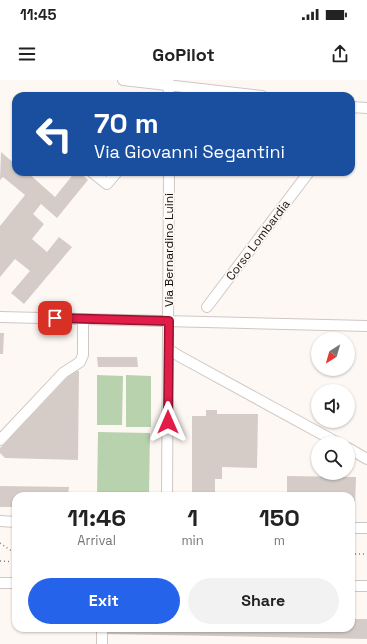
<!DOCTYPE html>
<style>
:root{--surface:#fff;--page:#f2f2f2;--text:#222;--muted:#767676;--accent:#2563eb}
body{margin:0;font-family:"Space Grotesk",sans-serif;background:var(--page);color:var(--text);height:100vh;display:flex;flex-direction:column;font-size:15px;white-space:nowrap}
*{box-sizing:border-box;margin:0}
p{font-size:13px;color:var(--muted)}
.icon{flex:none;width:22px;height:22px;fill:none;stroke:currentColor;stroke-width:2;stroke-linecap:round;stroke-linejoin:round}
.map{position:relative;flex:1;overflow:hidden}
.sheet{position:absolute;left:12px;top:412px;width:343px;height:140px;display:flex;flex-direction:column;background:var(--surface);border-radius:12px;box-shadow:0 1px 3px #0004}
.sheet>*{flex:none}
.banner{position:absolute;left:12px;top:12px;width:343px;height:84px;border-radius:12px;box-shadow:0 1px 3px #0004;background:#1a4fa0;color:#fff;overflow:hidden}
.needle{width:26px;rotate:217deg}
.fabs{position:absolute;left:311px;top:252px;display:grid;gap:8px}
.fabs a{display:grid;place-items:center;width:44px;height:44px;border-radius:50%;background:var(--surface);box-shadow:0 1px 3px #0004;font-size:20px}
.pin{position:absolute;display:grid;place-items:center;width:34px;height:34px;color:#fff;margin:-17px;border-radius:8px;box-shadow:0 2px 6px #0006}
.me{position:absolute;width:44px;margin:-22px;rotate:0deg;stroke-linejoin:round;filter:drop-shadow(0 0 3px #0008)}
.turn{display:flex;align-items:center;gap:14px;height:84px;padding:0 16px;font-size:18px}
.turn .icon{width:52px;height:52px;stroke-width:2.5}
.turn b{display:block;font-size:28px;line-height:34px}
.eta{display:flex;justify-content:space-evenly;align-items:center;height:68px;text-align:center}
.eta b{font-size:24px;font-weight:700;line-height:28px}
.action{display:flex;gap:8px;margin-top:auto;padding:8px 16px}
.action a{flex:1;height:46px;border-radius:24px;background:var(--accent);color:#fff;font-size:16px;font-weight:700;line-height:46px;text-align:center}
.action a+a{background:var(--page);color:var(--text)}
.status{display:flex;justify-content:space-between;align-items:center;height:28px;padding:0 20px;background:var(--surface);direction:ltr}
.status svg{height:11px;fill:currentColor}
header{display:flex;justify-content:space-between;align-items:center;height:52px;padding:0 16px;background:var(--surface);font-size:18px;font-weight:700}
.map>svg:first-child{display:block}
</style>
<div class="status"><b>11:45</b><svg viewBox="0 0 49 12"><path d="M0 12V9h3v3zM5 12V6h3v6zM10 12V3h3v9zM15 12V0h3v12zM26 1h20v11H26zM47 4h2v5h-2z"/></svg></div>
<header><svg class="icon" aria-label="menu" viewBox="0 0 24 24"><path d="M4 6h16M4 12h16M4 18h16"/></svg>GoPilot<svg class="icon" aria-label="share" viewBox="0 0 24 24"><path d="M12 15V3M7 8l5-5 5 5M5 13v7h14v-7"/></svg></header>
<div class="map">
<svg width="367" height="564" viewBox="0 0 367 564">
<rect width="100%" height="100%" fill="#fef8f5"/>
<path fill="#b8d2ad" d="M97,295L123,296L122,345H97Z
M126,295L151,296V347H126Z
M98,352L150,353L149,416H97Z"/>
<path fill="#d5ccc7" d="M1,72L15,84L16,83V92H27L55,117L75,92H79L88,100L57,138L41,124L33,134L44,144L32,159L47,172L59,157L72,167L24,224L11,213L30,191L15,179L0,197V146L25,115L3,97L0,100Z
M0,253H4L3,274H0Z
M97,277H137L138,287H98Z
M73,291H79L78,380L5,378L0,373V368Z
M206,330H217V334H258L257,388L222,387V399H215V416H192V336H206Z
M287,396L356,397L355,427H351V416H287Z
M0,406L69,407L68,416H16V427H0Z
M351,539H367V559L106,554V548H351Z"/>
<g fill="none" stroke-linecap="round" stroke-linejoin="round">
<g stroke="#d0c7c3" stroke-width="12">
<path id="minor" d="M123,0L262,16
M168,0L169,16
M351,27L367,28
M92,92L107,104L117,92
M207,227L309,92
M0,237L367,246
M168,269L179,276L338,363
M0,360L63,293L80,282L83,275V239
M348,368L367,379
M167,416L169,92
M0,441L16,442
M351,448H367
M0,503H16
M351,506H367
M102,548V564"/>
</g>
<path stroke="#817c7b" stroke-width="1.5" stroke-dasharray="1 3" stroke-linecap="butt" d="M0,463L16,474
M351,474H367
M0,481L16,482"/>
<use href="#minor" stroke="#fff" stroke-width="10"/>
</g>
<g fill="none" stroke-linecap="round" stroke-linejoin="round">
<g stroke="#92132f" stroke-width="10">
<path id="route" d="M55,238L169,241L168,342"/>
</g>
<use href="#route" stroke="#e11d48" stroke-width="7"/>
</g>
<g text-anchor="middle" stroke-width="3.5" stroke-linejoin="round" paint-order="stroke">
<g font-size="12" fill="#161312" stroke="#fef8f5">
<text transform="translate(258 160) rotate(-53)" y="4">Corso Lombardia</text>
<text transform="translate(169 170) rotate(-90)" y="4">Via Bernardino Luini</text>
</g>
</g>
</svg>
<div class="fabs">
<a><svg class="needle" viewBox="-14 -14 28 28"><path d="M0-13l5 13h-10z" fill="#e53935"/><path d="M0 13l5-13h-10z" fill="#767676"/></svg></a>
<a><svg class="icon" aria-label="sound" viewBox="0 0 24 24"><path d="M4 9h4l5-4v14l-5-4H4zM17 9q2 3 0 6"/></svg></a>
<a><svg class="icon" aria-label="search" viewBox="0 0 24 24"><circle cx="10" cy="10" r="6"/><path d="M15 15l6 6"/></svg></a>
</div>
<div class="pin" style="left:55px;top:238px;background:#d93025"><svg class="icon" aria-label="arrive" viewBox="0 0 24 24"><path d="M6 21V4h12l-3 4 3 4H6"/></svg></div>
<svg class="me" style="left:168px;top:342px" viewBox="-20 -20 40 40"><path d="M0-17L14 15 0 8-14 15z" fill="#e11d48" stroke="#fff" stroke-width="4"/></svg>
<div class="banner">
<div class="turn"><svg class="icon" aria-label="left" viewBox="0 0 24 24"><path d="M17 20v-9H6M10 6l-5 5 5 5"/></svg><div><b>70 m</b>Via Giovanni Segantini</div></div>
</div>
<section class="sheet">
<div class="eta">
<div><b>11:46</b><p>Arrival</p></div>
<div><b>1</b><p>min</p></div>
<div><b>150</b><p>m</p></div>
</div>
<div class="action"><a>Exit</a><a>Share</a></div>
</section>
</div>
